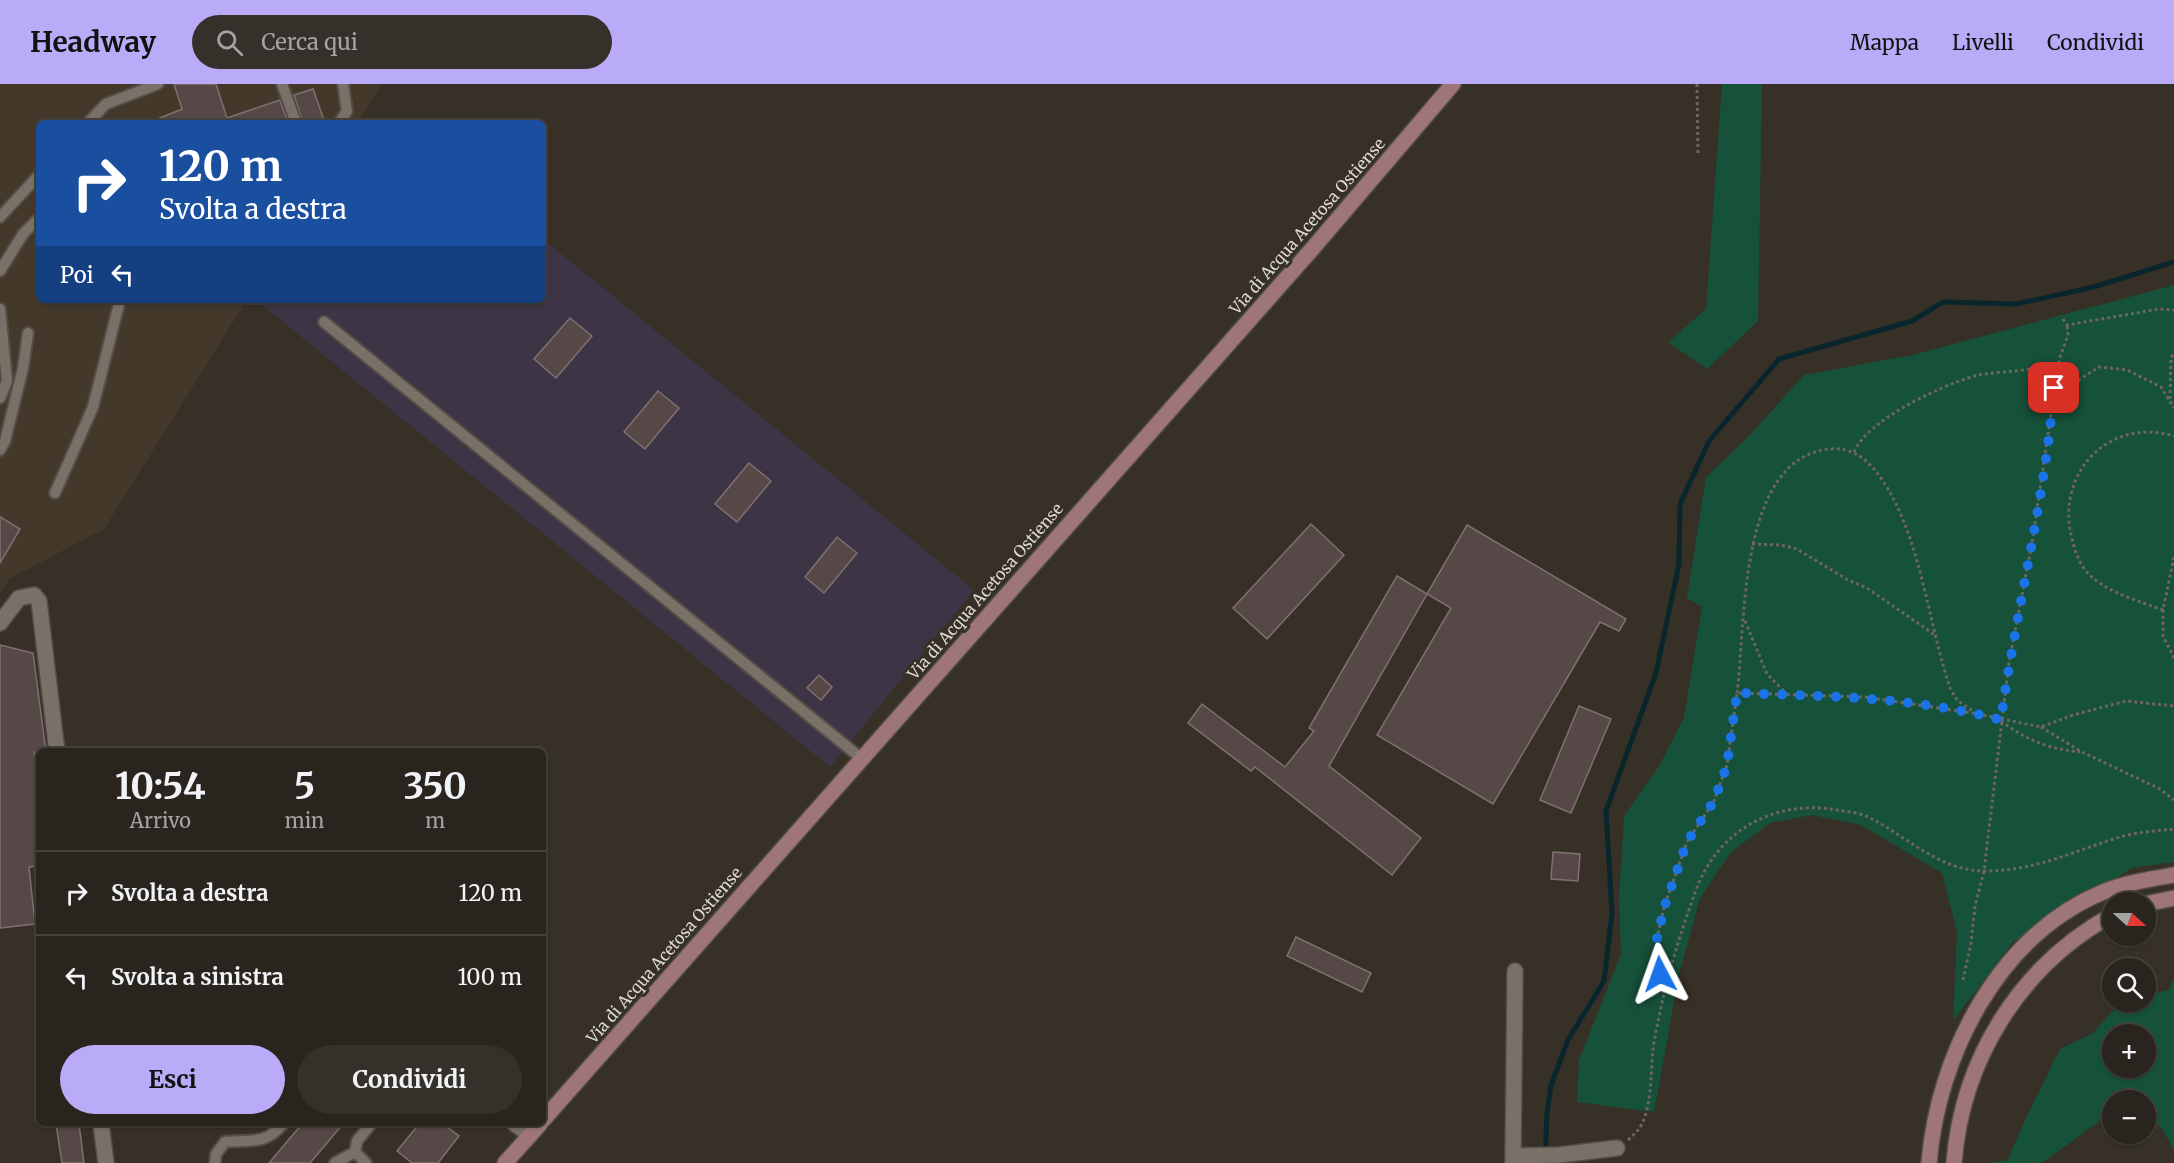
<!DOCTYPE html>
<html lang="it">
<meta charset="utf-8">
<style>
:root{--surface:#29241d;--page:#35302a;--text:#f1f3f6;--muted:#a5a4a4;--line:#45413b;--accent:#b9abf7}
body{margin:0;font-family:Merriweather,serif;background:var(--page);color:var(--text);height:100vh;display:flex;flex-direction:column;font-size:22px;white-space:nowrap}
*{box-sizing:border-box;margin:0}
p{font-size:20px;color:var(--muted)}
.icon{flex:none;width:33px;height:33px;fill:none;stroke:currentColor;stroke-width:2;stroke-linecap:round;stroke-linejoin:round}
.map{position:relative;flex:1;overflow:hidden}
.drawer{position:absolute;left:36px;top:664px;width:510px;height:378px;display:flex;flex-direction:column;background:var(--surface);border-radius:9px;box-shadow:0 2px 4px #0004,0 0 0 2px var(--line)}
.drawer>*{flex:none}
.top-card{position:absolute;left:36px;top:36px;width:510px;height:183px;border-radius:9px;box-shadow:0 2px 4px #0004,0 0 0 2px var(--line);background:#1a4fa0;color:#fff;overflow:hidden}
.needle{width:39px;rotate:111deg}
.controls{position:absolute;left:2102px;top:808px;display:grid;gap:12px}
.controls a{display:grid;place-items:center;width:54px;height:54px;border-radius:50%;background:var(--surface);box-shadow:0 2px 4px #0004,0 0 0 2px var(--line);font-size:30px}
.pin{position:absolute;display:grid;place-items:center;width:51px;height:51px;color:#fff;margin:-26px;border-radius:12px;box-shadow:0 3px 9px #0006}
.me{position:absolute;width:66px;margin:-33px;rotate:356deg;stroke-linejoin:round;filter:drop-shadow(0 0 4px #0008)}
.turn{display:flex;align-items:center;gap:21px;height:126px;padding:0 24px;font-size:27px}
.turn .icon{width:78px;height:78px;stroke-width:2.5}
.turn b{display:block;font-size:42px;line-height:51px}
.then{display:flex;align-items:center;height:57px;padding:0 24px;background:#0003;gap:12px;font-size:22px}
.eta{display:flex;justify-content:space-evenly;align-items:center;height:102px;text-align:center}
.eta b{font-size:36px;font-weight:700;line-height:42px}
.cta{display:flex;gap:12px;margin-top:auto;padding:12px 24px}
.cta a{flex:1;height:69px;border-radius:36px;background:var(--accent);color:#111;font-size:24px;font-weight:700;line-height:69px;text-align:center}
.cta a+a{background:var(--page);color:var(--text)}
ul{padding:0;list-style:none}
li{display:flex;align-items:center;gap:18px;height:84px;padding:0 24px;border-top:2px solid var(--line)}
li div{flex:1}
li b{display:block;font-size:22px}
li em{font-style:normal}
header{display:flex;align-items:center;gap:36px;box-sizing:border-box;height:84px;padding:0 30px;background:var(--accent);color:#111}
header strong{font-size:28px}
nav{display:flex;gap:33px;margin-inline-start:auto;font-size:21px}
.search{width:420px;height:54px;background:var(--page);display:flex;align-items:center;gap:15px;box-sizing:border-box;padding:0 21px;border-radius:33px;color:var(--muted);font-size:22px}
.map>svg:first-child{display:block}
</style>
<header>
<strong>Headway</strong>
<div class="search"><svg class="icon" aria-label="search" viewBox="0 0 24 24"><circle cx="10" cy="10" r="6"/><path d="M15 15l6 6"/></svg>Cerca qui</div>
<nav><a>Mappa</a><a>Livelli</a><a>Condividi</a></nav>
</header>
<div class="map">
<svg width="2174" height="1079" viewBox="0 0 2174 1079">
<rect width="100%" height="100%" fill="#373027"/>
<path fill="#433829" d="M0,0H382L357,39H39V216H247L104,445L9,495L0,510Z"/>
<path fill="#3d3546" d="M543,155L974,506L830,683L256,216H543Z"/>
<path fill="#16513a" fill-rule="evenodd" d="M1722,0H1762L1758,237L1707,285L1668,258L1706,225Z
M2174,201V778L2132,784L2013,858L1953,937L1957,848L1942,789L1861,741L1812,731L1770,739L1731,768L1700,814L1679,890L1654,1028L1577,1018L1579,976L1621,870L1619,813L1624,732L1659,682L1684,634L1702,523L1687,514L1706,393L1749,352L1804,291L1912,271Z
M2174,894V1066L2162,1045L2145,1030V1017H2112V1028L2045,1077L2039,1079H1987L2008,1076L2022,1042L2060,965L2093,949L2121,918H2145V911L2169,906ZM2112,951H2145V984H2112Z"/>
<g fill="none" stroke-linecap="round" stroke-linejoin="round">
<path stroke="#0a262d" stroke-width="5" d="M1545,1079L1547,1029L1551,1001L1568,956L1604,897L1612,829L1606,727L1656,589L1679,480L1680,420L1709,357L1779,275L1912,237L1943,218L2016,220L2094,203L2174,178"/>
</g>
<path fill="#554847" stroke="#7f7170" stroke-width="1.5" d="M174,0H216L227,34L280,16L288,39H148L182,25Z
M313,5L325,39H303L294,11Z
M570,234L592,252L556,294L534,275Z
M658,307L679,324L645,365L624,348Z
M749,379L771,397L737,438L715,420Z
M0,433L20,445L0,479Z
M1311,440L1344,471L1267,555L1233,524Z
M1467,441L1626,535L1619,547L1600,538L1493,720L1377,651L1451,524L1427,510Z
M837,453L857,469L824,509L805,493Z
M1397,492L1427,510L1329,682L1421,754L1392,791L1255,683L1251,687L1188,639L1202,620L1285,683L1314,647L1309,644Z
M0,561L33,569L46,668H34L39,712V782L29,783L35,840L0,844Z
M819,591L832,603L821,616L807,604Z
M1579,622L1611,635L1571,729L1540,716Z
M1553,768L1580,770L1578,797L1551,795Z
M1296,853L1371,889L1362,908L1287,872Z
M56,1040H79L84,1079H62Z
M302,1040H343L310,1079H269Z
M419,1040H443L459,1052L438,1079H412L397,1067Z"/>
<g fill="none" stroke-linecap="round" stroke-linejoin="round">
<g stroke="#544e47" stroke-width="14">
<path id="lane" d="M282,0L296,39
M88,39L106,20L158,0
M339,39L347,27L343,0
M0,133L39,91
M0,187L23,150L39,134
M0,225L7,297L0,314
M324,238L861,674
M0,366L5,357L23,284L28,249
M55,409L93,323L120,216
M215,1079L216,1070L225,1058C251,1055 264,1062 283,1040
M335,1079L355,1068
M366,1079L355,1068L357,1057L371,1040"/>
</g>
<g stroke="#544e47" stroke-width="18">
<path id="street" d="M0,539L19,514L34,511L39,517L57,668
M101,1040L106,1079
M515,1040L530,1051
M1514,1072L1559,1071L1617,1064
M1513,1079L1515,887"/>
</g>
<g stroke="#544e47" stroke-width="18">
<path id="secondary" d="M2145,820L2174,814
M543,1036L1313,164L1453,0
M505,1079L540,1040
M1929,1079C1938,971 1998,852 2103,808C2125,799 2150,795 2174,791
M1954,1079C1962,975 2020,882 2112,831"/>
</g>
<path stroke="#6c665e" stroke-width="3" stroke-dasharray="3 3" stroke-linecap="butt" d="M1697,0L1698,69
M2063,235L2067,241L2159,225L2174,226
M2170,315L2171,273L2174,270
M2052,321L2060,273L2068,251L2067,241
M1854,368C1868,335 1941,302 1974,292C1990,288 2013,288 2030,285
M1752,460L1781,461L1797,465L1848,496L1867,504L1935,551
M2174,473L2163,526V552L2174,574
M2163,526C2139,517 2104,508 2086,487C2080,480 2075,468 2073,458C2053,393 2106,332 2174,352
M1745,537L1767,590L1787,610
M1737,609C1746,543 1737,372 1831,365C1861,362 1879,389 1892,412C1923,471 1929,541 1950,604L1957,616L1974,628
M2001,637C2026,656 2049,665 2080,668
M2041,643L2082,668L2160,705L2174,716
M1963,896L1971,859L1975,822L1984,787L2009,578L2032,459L2052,323L2068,303L2099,283L2127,286L2161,303L2174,324
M1663,909L1657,855L1664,823L1687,758L1714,717L1727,681L1737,609L1865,613L1978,630L2041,643L2073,631L2126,617L2174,622
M1628,1056C1635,1050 1641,1044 1644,1035C1653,1011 1650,983 1654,958C1663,906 1678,855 1696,806C1718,746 1775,715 1837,726C1846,728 1859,728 1868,733C1907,752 1939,787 1985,787C2035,787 2074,767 2120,753C2137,748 2156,747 2174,745"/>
<use href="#lane" stroke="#797167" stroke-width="10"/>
<use href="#street" stroke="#797167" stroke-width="15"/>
<use href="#secondary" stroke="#9e7678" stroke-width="15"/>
</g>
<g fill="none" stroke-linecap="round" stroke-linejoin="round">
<path stroke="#1a73e8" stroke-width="10" stroke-dasharray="0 18" d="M1660,890L1657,855L1664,824L1687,758L1714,717L1727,681L1737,609C1825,612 1915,613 2001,636C2016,526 2045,416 2054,304"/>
</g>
<g text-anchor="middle" stroke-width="6" stroke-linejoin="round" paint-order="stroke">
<g font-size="16" fill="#ded9d4" stroke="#373027">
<text transform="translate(1307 142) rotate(-49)" y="6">Via di Acqua Acetosa Ostiense</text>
<text transform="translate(985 507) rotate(-49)" y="6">Via di Acqua Acetosa Ostiense</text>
<text transform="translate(664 871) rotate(-49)" y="6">Via di Acqua Acetosa Ostiense</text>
</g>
</g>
</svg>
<div class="controls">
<a><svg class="needle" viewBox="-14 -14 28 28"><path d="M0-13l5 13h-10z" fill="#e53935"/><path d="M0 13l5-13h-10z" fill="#a5a4a4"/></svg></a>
<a><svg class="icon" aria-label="search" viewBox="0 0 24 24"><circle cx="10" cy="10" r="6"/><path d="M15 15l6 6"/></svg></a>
<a>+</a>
<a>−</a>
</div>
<div class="pin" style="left:2054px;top:304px;background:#d93025"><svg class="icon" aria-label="arrive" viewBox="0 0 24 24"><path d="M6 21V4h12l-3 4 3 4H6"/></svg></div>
<svg class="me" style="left:1660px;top:890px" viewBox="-20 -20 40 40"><path d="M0-17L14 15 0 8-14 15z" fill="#1a73e8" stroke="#fff" stroke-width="4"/></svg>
<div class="top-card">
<div class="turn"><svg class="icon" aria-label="right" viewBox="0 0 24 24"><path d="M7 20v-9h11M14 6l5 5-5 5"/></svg><div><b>120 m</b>Svolta a destra</div></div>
<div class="then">Poi<svg class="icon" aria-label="left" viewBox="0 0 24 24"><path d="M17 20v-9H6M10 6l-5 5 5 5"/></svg></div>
</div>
<section class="drawer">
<div class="eta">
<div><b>10:54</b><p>Arrivo</p></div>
<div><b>5</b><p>min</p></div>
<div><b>350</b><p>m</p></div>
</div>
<ul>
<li><svg class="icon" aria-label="right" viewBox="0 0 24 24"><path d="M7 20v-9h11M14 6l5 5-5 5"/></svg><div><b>Svolta a destra</b></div><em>120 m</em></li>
<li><svg class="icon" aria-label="left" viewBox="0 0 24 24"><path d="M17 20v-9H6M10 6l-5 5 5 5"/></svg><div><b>Svolta a sinistra</b></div><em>100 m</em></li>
</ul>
<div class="cta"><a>Esci</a><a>Condividi</a></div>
</section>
</div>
